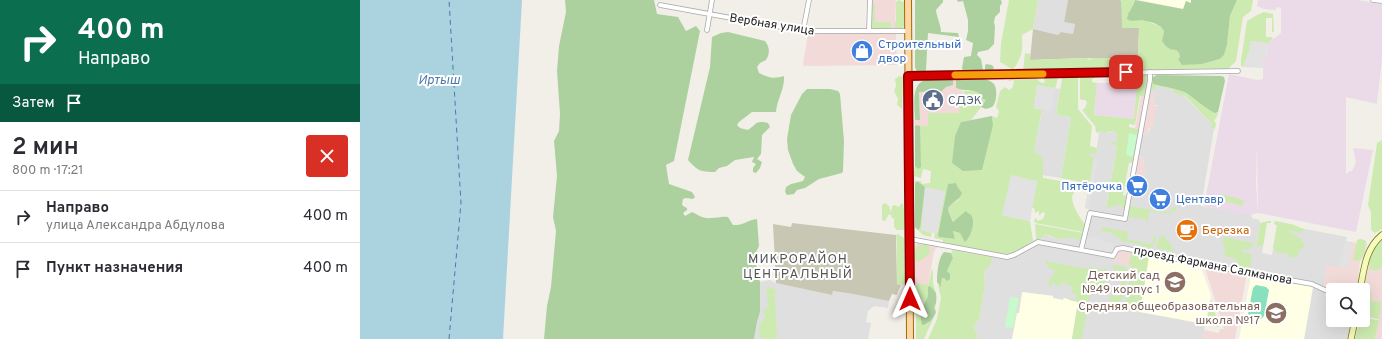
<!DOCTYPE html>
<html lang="ru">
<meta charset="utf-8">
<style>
:root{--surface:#fff;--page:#f7f7f7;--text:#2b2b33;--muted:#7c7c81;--line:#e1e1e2}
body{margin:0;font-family:Overpass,sans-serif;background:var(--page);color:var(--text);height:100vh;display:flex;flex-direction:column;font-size:15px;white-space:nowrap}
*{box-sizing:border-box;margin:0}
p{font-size:13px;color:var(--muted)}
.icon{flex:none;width:22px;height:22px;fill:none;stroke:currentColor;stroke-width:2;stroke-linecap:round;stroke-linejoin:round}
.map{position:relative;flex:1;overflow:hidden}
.details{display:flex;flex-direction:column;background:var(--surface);width:360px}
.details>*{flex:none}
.banner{background:#0b6e4f;color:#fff;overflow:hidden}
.tools{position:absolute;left:966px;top:283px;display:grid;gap:8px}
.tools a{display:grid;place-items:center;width:44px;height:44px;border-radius:4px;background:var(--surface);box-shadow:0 4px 16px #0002;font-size:20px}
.pin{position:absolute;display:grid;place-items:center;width:34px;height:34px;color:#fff;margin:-17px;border-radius:8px;box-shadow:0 2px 6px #0006}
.me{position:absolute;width:44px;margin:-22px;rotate:0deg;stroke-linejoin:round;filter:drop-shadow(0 0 3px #0008)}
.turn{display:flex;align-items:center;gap:14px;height:84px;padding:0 12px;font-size:18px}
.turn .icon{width:52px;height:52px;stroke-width:2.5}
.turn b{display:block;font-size:28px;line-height:34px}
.then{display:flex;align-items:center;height:38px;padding:0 12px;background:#0003;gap:8px;font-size:15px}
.round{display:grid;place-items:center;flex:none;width:42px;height:42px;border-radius:4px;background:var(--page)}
.summary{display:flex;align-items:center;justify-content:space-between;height:68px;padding:0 12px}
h1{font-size:24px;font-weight:600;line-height:30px}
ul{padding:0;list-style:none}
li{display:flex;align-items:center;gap:12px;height:52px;padding:0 12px;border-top:1px solid var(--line)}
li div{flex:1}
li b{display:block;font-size:15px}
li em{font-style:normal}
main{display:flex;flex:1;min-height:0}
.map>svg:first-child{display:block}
</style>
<main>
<section class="details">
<div class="banner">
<div class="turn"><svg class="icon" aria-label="right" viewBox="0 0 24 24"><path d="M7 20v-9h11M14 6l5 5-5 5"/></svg><div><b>400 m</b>Направо</div></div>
<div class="then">Затем<svg class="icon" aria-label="arrive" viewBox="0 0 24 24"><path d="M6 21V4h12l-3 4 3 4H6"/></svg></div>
</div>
<div class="summary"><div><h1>2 мин</h1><p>800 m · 17:21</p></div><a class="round" style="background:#d93025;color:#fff"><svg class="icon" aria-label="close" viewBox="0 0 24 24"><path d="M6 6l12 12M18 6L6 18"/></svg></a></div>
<ul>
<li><svg class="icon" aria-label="right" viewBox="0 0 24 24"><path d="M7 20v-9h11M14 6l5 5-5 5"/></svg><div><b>Направо</b><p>улица Александра Абдулова</p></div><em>400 m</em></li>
<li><svg class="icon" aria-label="arrive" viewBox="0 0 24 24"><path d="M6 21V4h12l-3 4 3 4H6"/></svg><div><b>Пункт назначения</b></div><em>400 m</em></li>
</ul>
</section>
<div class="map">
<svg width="1022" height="339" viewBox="0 0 1022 339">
<rect width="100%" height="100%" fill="#f2efe9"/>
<path fill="#e0dfdf" d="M678,0H708L704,22L715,24L713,34L701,32L698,35L673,29Z
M677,85L700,89L696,113L699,115L711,118L701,178L682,175L683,161L674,152L682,111L674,108Z
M796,86L815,90L814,93L823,95L852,124L851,128L854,129L841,206L891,214L892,218L899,220L900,223L896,247L900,245L903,247L902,253L912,255L917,225L914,224L915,221L934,225L940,228L987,237L979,267L967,266L964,284L965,287L980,290H973V320H991L988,339H944L953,287L891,276L892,274L844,265L841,267L772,253L767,301L768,310L845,324L843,339H712L718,302L704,298L703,300L693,298V296L681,294L680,295L663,292L659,313H657L652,339H617L618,334L614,329L616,322L619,320L625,286L624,271L633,253L661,250L676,239H680L686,234L691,237L701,239L711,237L721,240L729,209L725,208L734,159L733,157L730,156V153H736L739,133L742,130L748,133L753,131L757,134V143L751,144L757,146L746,207L759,205L765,208L767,194L783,165L784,158L774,156L778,134L788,135L797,105H793L795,93L786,91V87L795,89Z
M410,280L416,283L472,295L473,291L493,294L529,301L528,308L514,306L508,311L506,322L511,323L508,339H394L397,322L400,312V282Z"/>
<path fill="#f2dad9" d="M511,0H536L535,28L514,29L511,27Z
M536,33L537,65L444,66L443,64L448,34Z
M593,79H596V88L603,91L599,127L560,126L557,125L555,126V120H560L559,92L582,91L586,87L593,85Z
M786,91L795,93L793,105L797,106L793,128H789L788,135L778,134V129L775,128L781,95H785Z
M774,156L784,158L783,165L786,166L782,189L778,188L777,196L767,194V196Z
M1001,239L1006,241L1007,244L1005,254L1000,262L997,290H980L965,287L964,284L967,265L979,267L986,241L997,243V240Z
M1022,239V339H1015L1019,319L1004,316L1005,308L1003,307V295L1009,261L1014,248Z
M560,242L581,246L576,248L574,252L568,285L557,299L564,300L563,304L558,303L553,307V250L555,245Z
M757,249L772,251L769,264L770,266L754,262Z
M844,265L887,273L875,339H843L844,330L859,333L860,329H864Z"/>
<path fill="#ebdbe8" d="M898,0H997L1022,4V59L1017,104L986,97V174L990,171H992L996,162L993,148L1013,150L996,232L898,213L897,146L896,184L898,213L888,215L844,206L869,74L897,80L903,79V57H906L907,44L921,33V8L916,7V10L904,9L897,6Z
M737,83H777L774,119L734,115Z"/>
<path fill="#ffffe5" d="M780,0H831V3L823,9Z
M789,256L841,267L851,296L845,324L780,312Z
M891,276L953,287L944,339H879Z
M662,292L693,296V298L703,300L704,298L718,302L712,339H652L657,313H659Z"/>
<path fill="#c7c7b4" d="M708,0H761L779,28L778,58H761L758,60L726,58L670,60L673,29L698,35L701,32L713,34L715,24L704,22Z
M432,223L536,235L537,284L541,285L538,291L537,295L532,294L529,301L493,294L473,291L472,295L416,283L413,224L431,227Z"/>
<path fill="#cdebb0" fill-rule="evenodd" d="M538,0L544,2V25L543,29L535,28V22L536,21V2Z
M649,0H678L673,29L662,35C663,51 662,57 653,70L640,62L641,43Z
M759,0H775L772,7L768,13L801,27L804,31C800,41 806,50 816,50L819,53L820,58L842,64L860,59L864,55L867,45L870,16L877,0H893L891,11L883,17L876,61L867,70L776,71L769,70L774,58L778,57L779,28H762L761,1Z
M511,4H515V22H529V20L530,21L531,28L514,29L511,27Z
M904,12L913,14L914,32H912V18H906V37H912L913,39L907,44L903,42L890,49L883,67L881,66V60L887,21L897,15Z
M665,53L670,54V60L726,58L730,60L732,58H754L758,60L760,58H771L765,69L665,72L663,71Z
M735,74V78L732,79V82L737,83L734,115L774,119L777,83H764L766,74H786L788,77L785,95L784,96H780L775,125L769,124V127L778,129V131L773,162L769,163L763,195L767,196L765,209L759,205L746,208L757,146L750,144L753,142L757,143V134L753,131L745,133L742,132V130L739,133L736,132L735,126L722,110L725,108L727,102L725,100H722L720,99V75Z
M658,75C665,77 670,75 677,76V79L680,82L684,83L685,81L682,76L695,75L698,77L696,86L695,88L677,86L674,108L682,110L674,152L681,155L683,161V178L723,185C720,188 715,191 713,194C709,201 720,219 725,224L723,232L675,223L674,220L677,218V221L683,219L685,213L683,212L679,216V211L675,213L674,208H672L677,181L642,215L670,221L673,241L650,256L583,243V240L574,238L575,233H577L585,191L561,230L572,233L571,237L563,235L555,227L558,229L560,184L557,181L555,184L554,182L556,181H561L562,184L570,183L571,171L563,169L561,178L554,176L555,164V166L560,167V126H568V113H599L600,105H602L604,91L615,90L627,100L611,120L601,122L633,125L632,116L637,118L639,111L636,107L640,91L645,87L649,90L653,87L654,80L648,81L652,76ZM588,184L599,200L591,204L588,208C590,221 600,229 609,239L600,233L593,231L595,239L580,237Z
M705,75H717L718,80V109L732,126L730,146L737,148L736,154L730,153V156L733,157L734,159L730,184L701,178L711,118C706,115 699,117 696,113L702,79L703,76Z
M539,76L543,77L542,109L537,105L538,99L534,91L536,86L535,79Z
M792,77H793V84C804,87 816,88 827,94C837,100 845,109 856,113L858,112L857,116L854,121L856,123L855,129L851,128L852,124L825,96L814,93V90L796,86L795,90L791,89Z
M1022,140V229L1015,233L1011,230V212L1008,205L1017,143Z
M859,194C868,196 878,197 886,202H883V206L860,200L858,201L856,198Z
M525,203L529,206L531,213L532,206L535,205L539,207L541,204L543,203L545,218L544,230H537L534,227V219L531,217L532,216L529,214L525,221L522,220V205Z
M770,206L806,212H809L814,207H816V210L824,211H814L808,214L790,210L787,223L786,222V219L768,217V213Z
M908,221H911V223H907L903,247L900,245L896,248L900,223Z
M915,221L934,225L946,230H943L942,233L927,230L941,239V241L943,242L946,246L939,250L938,257L934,258L929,257V254L915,252V249L913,248L917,225L914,224Z
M675,224L723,233L721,240L719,241C713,235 707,239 699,239C694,238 691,236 686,234L680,239H676Z
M742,227L768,232L767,239L792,244L794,234L796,239L792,248L785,247L782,248L783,245L761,241V239L751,233L741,231Z
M538,234L544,238L545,283L541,285L537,284V242L536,235Z
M801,236L806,237V240L809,242L815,252L796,248L798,240Z
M864,237L894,243L893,246L889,248V250L883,249L882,252L892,255L890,267L888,269L878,267L877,260L864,255L865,245L862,244Z
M1001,239L1006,241L1004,254L999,261L993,260L997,240Z
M1022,240V267L1016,271L1010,269C1007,260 1014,246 1022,240Z
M564,244L569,246L570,254L560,261H556C552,254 555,245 564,244Z
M593,250L632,257L630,266L624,271L625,286L619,320L616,322L614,329L618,334L617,339H568L577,319L581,298L577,282L578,285H582V278H584L588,273L587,271L593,258L591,253Z
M771,253L789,256L780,312L768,310L764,306L767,297L768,287L771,267L769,264Z
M686,261L728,269L731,267L743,270L745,267L747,270L744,291L731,289L722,339H712L718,302L709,300V299L716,300L717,294H713L710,291L713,289L711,286H707V284L701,283L700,286H696L694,282L691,286H688L690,277H693L695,270L689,269V266L686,265Z
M753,265L765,267L768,270L762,299L758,303L750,301L749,300L750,295L759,296L763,272L752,269Z
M572,269L573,271V283L577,297L575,310L574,307L576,303V293L568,289V296L560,313L566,325L574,317L564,339H556V305L558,303L563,304L564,300L557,299C554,294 555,287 558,283L568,285Z
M408,286L412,289H416L415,296L417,339L400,338L399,326L405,316V314L402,312L405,308L407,309C410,301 404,293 408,286Z
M1008,292L1012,293L1011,301L1021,302L1022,298L1019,319L1004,316Z
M851,299L859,327L846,324Z
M1003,318L1019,320L1015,339H995L1000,320H1003Z"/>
<path fill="#add19e" d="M205,0H294L297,14L318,17L326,31L336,26L340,31L314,161L306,165L309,184L332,192L335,197L333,199L326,198L323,199L322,204L323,206L327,208V210L323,213L325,216L332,212C338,215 343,219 351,218C357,218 361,216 368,217L373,225C382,226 388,220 397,219L399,246L394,256L400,282V312L397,322L394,339H184L187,306L191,287L196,231L193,217L197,176L194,141L199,131L200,114L197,71L199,46L206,12Z
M555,0H583V2L576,10C577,19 581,24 581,32L598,33L599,37L568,33L566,70L564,73L557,72L555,67Z
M597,0H641L642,3L640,6V12L635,17L634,22L635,27L634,44L628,50L618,52L617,55L621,59L623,70H625V66L626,64L632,65L634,68L632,72L603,71L602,68L604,57L611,56L613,43L606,40L608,31V20L603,1L598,2Z
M775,0L823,9L826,1L831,3V0H877L870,16L867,45L864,55L860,59L842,64L822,65L818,59L820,58L819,53L816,50C809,50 806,47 802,41L804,31L801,27L794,23L782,20L771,21L767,19C768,12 773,7 775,0Z
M368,32L405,41C410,47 410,54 406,60L400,63L397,67L399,73C408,78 414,79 424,76C425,89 417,99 416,112H392L379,122L377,125L380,128L388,130C397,124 395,120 408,123L410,127L402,135L401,154L397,159L402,162L400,168L396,173L393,172V168L396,164L392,162L394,157L375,160L367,166L359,168L355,172C341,172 338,171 328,160L350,67L352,37L361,33Z
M797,75L861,76L864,77L865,81L858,112L855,113C844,108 836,99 826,93C815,88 804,87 793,84V77Z
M621,78C625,79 629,80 633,83C638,87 637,103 632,107C630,108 628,108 626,109L621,107L626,100L623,99C617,86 608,93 596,88V79Z
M593,79V85L586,87L582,91L559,92L560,120H555C555,108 550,83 566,80Z
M447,89H470L478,91L480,94L484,141L483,171L482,173L459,179L445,188L437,190L434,194L427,195L425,192L426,187L431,184L443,181L445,177L437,171L433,164L428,150L427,139L431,115L442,94Z
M632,116L633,125L622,170L603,171L592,163L595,136L601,122Z
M557,125L560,126L561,167L558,169L555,166V126Z
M557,181L565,187L560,228L558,230L555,227V184Z
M596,183L597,186L602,193C598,202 593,201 588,208L589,213L593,222L606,211C607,213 609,213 611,215C616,222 611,237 605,242L600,233L593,231L595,239L579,237L578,235L588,184Z
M584,252L591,253L593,258L587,271L590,274V279L587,281L584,278H582L581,287L577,282C577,273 578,258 584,252Z
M570,286L576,293V303L574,307L576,312C574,318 569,324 562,325L560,313L568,296V287Z"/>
<path fill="#c8facc" d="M769,133L777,135L773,157L766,155Z
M650,297L659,298L653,328L645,327Z"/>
<path fill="#88e0be" d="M896,285L906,287L909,290L904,316L901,319L891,317L888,314L893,288Z"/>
<path fill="#e2e2e2" d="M891,41L903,42L907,44L906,57H903V68L883,67L890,49L889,47Z
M677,85L695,88L691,111L674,108Z
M734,159H738L729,209L725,208Z
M651,175L677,181L670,221L642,215Z
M565,187L585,191L577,234L561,230Z
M726,236L741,239V241L754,244L752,250L749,253L724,249Z
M986,241L992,243L988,269L979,267Z"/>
<path fill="#aad3df" d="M0,0H162L143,339H0Z"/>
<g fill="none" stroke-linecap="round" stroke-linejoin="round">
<path stroke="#4a7aab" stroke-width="1" stroke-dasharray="5 4" stroke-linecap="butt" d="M89,339L101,203L89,0"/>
<g stroke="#a9a9a9" stroke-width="5.5">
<path id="street" d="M1013,0L1022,1
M300,5L443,31H548
M347,30L352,0
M443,31L449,0
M509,31L510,0
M548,76L878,71
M550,239L647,257L654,255L678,242L753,256L757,249L763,248L836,263L952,284L965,290L973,291
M721,250L730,213L765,219L790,80V72"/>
</g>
<g stroke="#707d05" stroke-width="7">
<path id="secondary" d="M1000,290C1004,270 1005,249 1022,235
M991,339L995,320"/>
</g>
<g stroke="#a06b00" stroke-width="8">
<path id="primary" d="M548,0L550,339"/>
</g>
<use href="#street" stroke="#fff" stroke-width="4"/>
<use href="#secondary" stroke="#f7fabf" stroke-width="5.5"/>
<use href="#primary" stroke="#fcd6a4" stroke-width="6"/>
</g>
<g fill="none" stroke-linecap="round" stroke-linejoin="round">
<g stroke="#8a0000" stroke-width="10">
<path id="route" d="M550,299L548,76L766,72"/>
</g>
<use href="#route" stroke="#d40000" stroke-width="7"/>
<path stroke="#f59e0b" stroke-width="7" d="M595,75L683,74"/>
</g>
<defs>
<g id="shop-disc" transform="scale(1.15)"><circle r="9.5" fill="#3f7fe0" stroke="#fff"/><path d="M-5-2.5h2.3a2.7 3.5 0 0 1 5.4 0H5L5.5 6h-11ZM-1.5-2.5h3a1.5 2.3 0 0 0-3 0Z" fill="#fff"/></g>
<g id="civic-disc" transform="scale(1.15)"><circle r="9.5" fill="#5c6f8a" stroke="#fff"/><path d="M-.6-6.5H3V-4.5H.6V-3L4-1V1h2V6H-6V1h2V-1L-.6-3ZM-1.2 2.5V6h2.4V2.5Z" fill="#fff"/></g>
<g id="supermarket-disc" transform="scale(1.15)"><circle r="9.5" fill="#3f7fe0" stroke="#fff"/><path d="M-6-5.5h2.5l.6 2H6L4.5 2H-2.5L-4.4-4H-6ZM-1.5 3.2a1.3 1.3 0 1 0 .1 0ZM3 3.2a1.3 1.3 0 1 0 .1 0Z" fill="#fff"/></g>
<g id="cafe-disc" transform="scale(1.15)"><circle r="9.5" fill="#e8710a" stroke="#fff"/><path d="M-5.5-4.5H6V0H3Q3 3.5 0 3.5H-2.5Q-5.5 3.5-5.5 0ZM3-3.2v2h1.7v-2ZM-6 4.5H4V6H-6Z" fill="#fff"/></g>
<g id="school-disc" transform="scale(1.15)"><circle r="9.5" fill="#8d6e63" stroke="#fff"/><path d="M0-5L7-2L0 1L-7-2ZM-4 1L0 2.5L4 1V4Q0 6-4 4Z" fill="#fff"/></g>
</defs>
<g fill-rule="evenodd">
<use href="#shop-disc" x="502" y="51"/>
<use href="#civic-disc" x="573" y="100"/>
<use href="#supermarket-disc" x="777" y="186"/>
<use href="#supermarket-disc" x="800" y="199"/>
<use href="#cafe-disc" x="827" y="230"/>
<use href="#school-disc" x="815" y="282"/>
<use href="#school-disc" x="916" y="313"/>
</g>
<g text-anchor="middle" stroke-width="4" stroke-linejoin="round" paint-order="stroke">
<g font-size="12" fill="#222" stroke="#fff">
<text transform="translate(412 24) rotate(9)" y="4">Вербная улица</text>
<text transform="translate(853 265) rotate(11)" y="4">проезд Фармана Салманова</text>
</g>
<g font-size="12" fill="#366cbe" stroke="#fff" text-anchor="start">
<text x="518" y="48">Строительный<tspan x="518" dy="14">двор</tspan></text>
<text x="762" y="190" text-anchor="end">Пятёрочка</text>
<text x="816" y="203">Центавр</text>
</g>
<g font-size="12" fill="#4e5e75" stroke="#fff" text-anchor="start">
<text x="588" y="104">СДЭК</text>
</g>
<g font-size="12" fill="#c56008" stroke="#fff" text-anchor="start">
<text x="842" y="234">Березка</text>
</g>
<g font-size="12" fill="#785e54" stroke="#fff" text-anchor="end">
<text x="800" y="279">Детский сад<tspan x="800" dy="14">№49 корпус 1</tspan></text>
<text x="900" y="310">Средняя общеобразовательная<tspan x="900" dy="14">школа №17</tspan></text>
</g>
<g font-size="13" font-style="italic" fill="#4a7aab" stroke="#fff">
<text x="79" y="84">Иртыш</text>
</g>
<g font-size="13" letter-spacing="1" fill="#555" stroke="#fff">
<text x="438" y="263">МИКРОРАЙОН<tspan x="438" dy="15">ЦЕНТРАЛЬНЫЙ</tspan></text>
</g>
</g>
</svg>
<div class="tools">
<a><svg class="icon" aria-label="search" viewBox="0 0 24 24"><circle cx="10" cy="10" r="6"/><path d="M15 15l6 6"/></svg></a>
</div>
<div class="pin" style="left:766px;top:72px;background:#d93025"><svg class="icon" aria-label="arrive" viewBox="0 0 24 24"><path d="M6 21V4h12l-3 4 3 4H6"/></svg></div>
<svg class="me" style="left:550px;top:299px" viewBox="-20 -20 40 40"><path d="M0-17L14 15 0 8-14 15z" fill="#d40000" stroke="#fff" stroke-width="4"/></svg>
</div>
</main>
